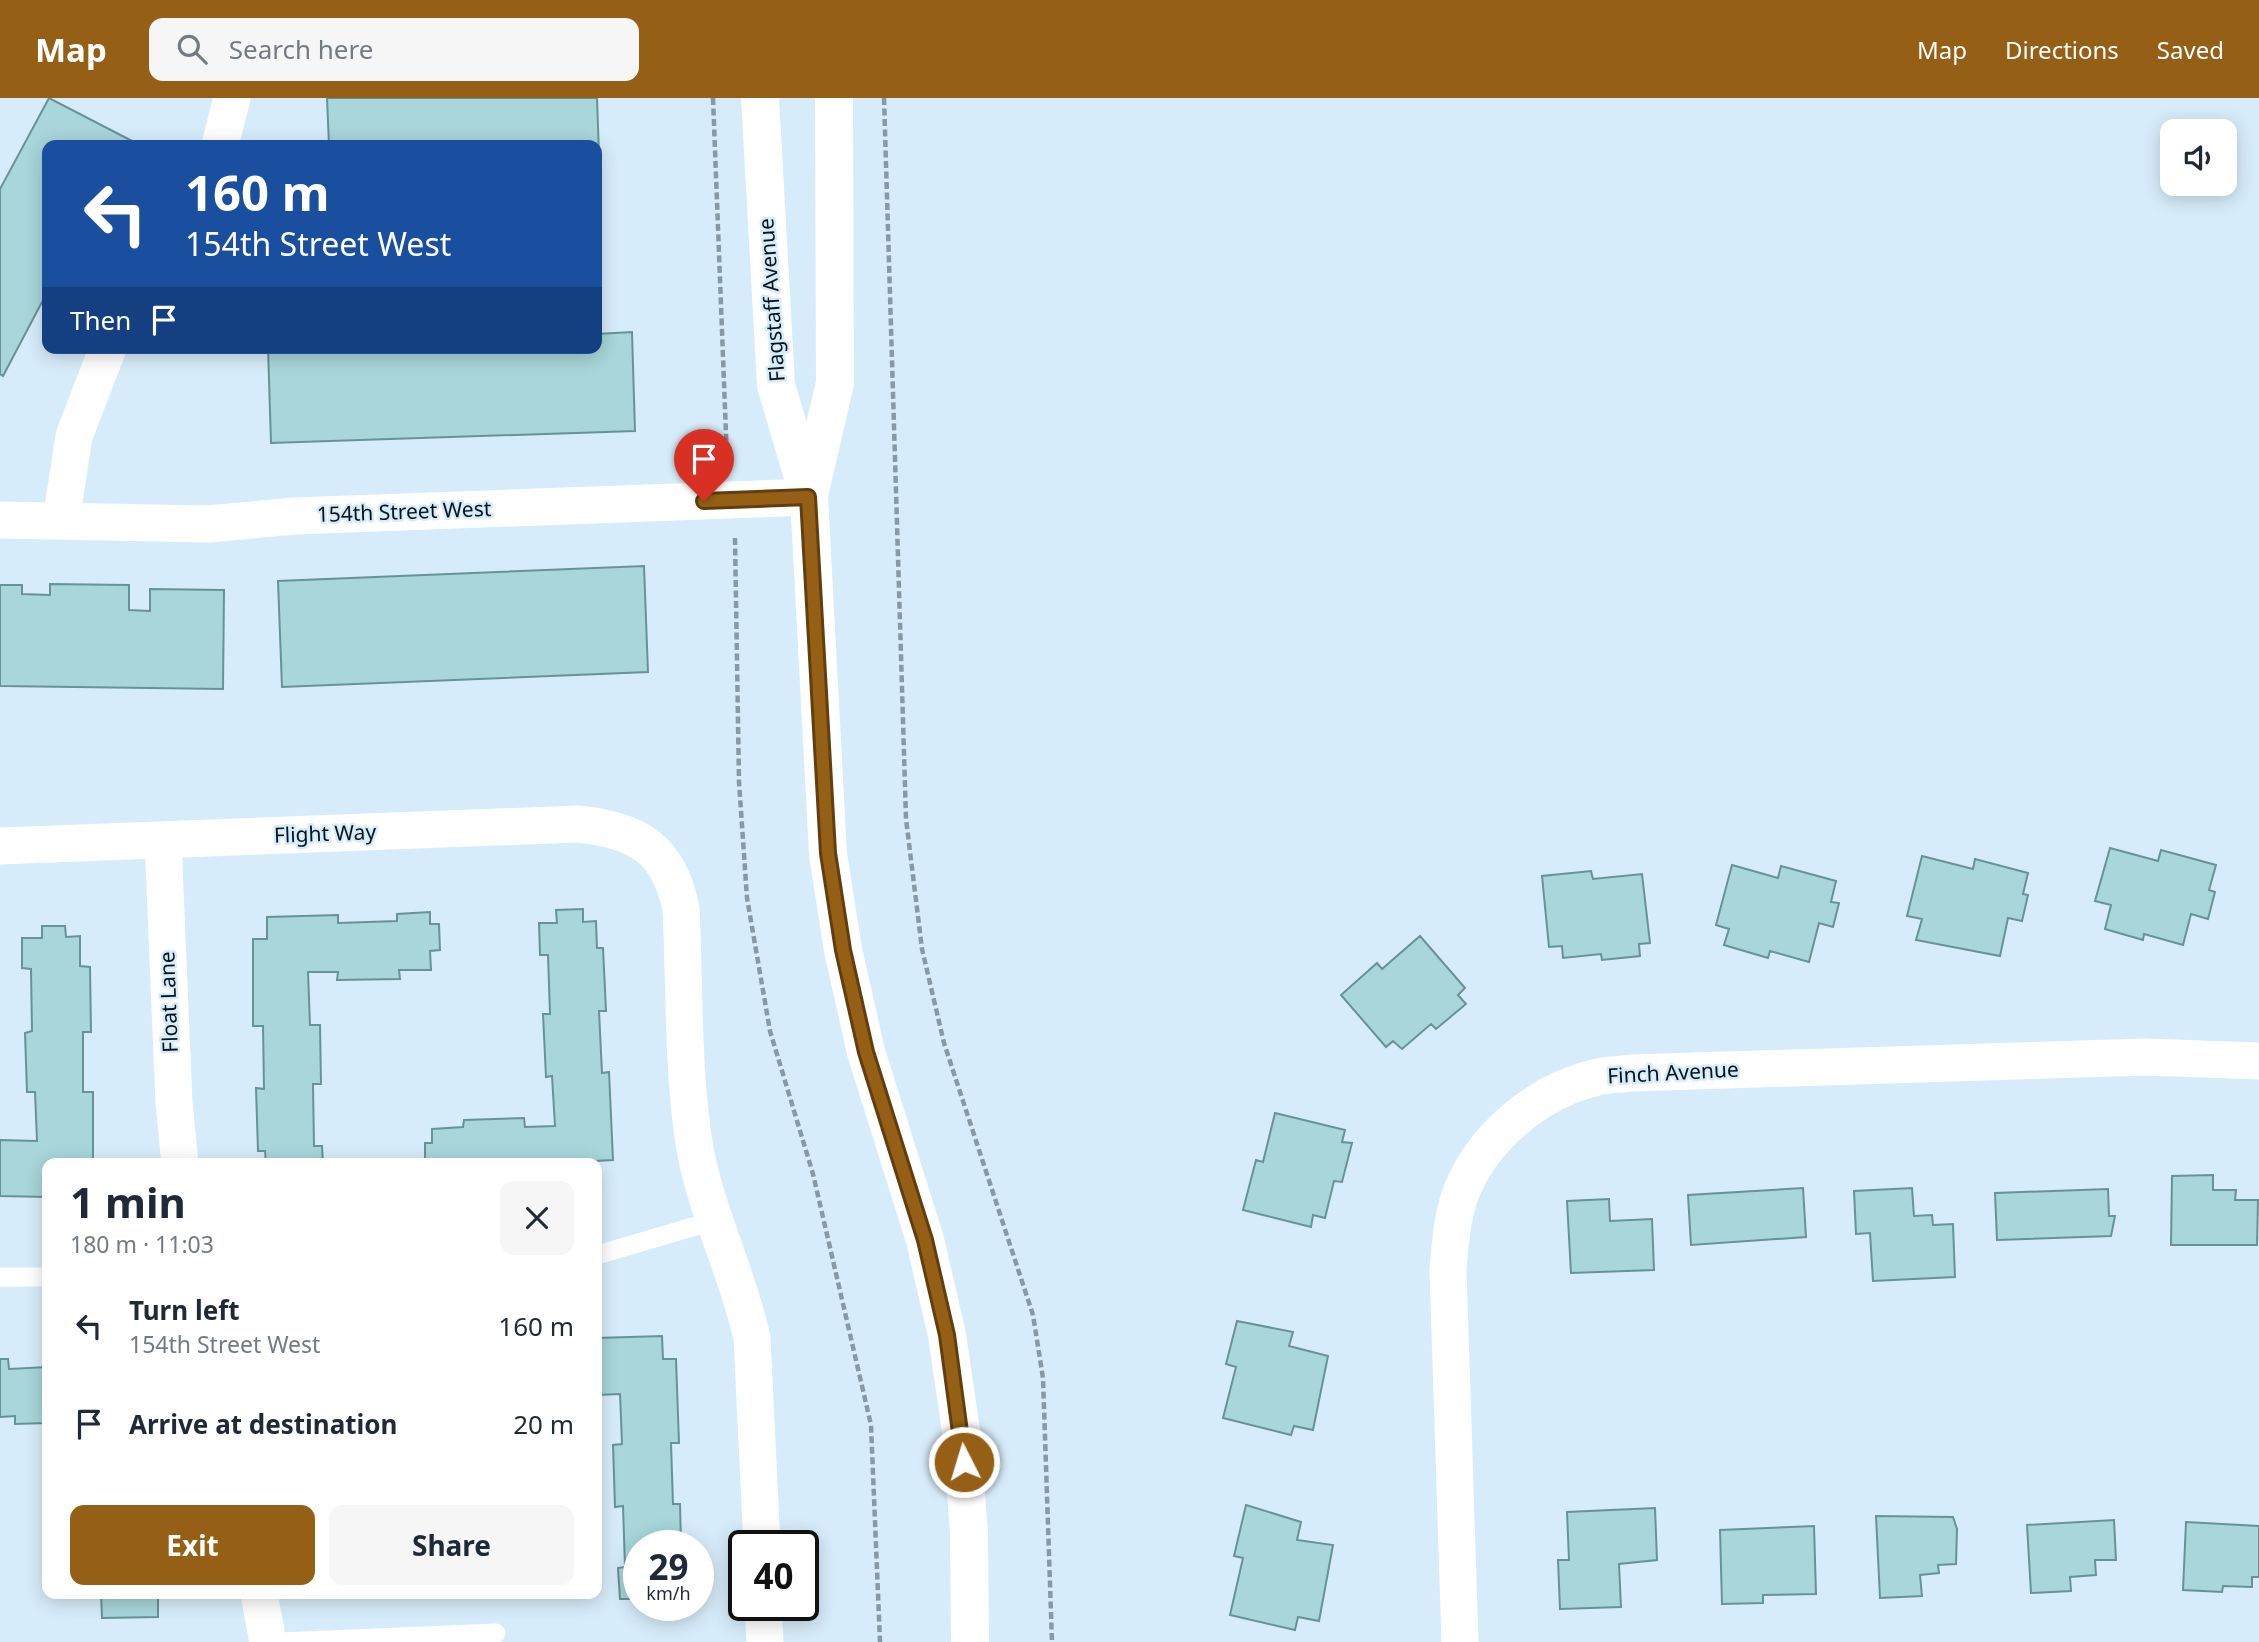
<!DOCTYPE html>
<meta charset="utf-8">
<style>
:root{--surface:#fff;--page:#f6f6f7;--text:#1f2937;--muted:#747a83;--accent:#956015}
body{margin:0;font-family:"Noto Sans",sans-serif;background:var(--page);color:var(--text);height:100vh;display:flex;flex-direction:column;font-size:26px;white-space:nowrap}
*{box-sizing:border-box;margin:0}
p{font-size:23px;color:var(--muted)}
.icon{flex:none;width:38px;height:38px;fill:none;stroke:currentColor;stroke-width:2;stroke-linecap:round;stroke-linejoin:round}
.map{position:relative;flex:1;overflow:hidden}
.drawer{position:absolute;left:42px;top:1060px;width:560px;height:441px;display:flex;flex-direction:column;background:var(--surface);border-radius:14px;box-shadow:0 4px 18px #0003}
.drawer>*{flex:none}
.guide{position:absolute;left:42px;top:42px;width:560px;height:214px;border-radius:14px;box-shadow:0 4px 18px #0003;background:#1a4fa0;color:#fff;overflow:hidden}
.buttons{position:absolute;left:2160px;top:21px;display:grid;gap:14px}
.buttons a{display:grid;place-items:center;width:77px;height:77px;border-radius:14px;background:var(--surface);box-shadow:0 4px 18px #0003;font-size:35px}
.speed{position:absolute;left:623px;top:1432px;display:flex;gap:14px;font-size:35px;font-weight:700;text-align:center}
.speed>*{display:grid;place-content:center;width:91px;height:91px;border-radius:50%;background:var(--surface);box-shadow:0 4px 18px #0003;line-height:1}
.speed small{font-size:18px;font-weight:400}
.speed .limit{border:4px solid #111;border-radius:10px;background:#fff;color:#111}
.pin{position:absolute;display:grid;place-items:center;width:60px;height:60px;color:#fff;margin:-72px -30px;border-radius:50% 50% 50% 0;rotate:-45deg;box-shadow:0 0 7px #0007}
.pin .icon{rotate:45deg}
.me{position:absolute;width:77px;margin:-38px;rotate:355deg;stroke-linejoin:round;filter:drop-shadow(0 0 5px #0008)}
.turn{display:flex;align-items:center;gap:24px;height:147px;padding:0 28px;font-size:32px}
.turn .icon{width:91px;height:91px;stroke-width:2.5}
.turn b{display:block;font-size:49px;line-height:60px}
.then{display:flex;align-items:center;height:66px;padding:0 28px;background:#0003;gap:14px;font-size:26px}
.round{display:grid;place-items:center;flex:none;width:74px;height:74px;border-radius:14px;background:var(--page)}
.head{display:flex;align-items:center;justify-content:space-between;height:119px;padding:0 28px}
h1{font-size:42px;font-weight:700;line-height:52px}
.action{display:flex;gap:14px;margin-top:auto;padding:14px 28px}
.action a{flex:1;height:80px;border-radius:14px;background:var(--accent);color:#fff;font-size:28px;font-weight:700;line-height:80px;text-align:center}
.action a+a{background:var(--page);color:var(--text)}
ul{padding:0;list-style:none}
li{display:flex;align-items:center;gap:21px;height:98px;padding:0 28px}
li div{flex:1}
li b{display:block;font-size:26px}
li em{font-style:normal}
header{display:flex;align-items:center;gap:42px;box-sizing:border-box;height:98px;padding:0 35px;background:var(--accent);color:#fff}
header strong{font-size:33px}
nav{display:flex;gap:38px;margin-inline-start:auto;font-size:24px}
.search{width:490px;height:63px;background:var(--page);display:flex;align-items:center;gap:18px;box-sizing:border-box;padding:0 24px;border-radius:14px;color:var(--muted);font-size:26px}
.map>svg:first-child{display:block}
</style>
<header>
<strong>Map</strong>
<div class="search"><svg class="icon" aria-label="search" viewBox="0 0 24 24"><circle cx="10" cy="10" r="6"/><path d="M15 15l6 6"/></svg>Search here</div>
<nav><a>Map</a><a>Directions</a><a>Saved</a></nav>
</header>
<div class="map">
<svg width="2259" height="1544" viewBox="0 0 2259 1544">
<rect width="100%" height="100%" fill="#d7ecfa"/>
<path fill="#a8d6da" stroke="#679396" stroke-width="2" d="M49,0L136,45L135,47H47V206L42,204L3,278L0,276V91Z
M327,0H597L600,86H597V47H329Z
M632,234L635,333L271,345L268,250H597V236Z
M644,468L648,574L282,589L278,483Z
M50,486L129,487V512L150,513V491L224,492L223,591L0,588V487H22V496L50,497Z
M2110,750L2158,763L2161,752L2216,767L2209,792L2215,794L2208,821L2191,816L2183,847L2144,836L2143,842L2105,831L2111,807L2095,803Z
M1922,758L1973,771L1975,761L2028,775L2023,796L2028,797L2022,823L2008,820L2000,858L1916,842L1922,821L1907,818Z
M1732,767L1778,780L1781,768L1836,783L1831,804L1839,805L1833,829L1819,825L1809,864L1770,853L1768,860L1724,847L1729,831L1716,827Z
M1591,773L1593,781L1642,776L1650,845L1639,846L1640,858L1602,862L1601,856L1563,860L1562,848L1549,849L1542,778Z
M583,811V824L596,823L597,850H603L606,913H599L602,975L609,974L613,1062L595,1063V1066H425V1045H432V1031L463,1029L464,1022L524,1020L525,1029L555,1028L552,978L546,979L543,916H550L548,857H540L539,825H557L556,812Z
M430,814V826H439L440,852L430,853L431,872H399L400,881L337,882L338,874H308L310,927H320L321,986H313L314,1048H322L323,1066H266L265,1053H258L256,990L264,991L263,928H253V841H267V819L338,817V825L397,823V816Z
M42,828H65L66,839L80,838V868L90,869L91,934H83V994H93V1066H47V1099L0,1098V1042L37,1043L35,994H27L25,935L32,933L31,871L22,870V840H42Z
M1420,838L1465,890L1458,897L1466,906L1436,931L1431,926L1402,951L1393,943L1386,949L1341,897L1377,865L1382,871Z
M1275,1015L1345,1032L1342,1044L1352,1045L1342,1084L1334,1083L1325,1120L1313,1117L1311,1129L1243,1112L1256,1062L1263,1064Z
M2213,1077V1092H2236L2235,1102H2258L2257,1147H2171L2172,1078Z
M1803,1090L1806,1139L1691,1147L1688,1097Z
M1912,1090L1914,1118L1932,1117L1933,1127L1953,1126L1955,1179L1873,1183L1870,1135L1856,1136L1854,1093Z
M2108,1091L2109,1118H2115L2111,1138L1997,1142L1995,1095Z
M1609,1101L1610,1123L1652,1121L1654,1172L1571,1175L1567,1103Z
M1237,1223L1293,1234L1289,1248L1328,1258L1313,1332L1294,1328L1291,1337L1223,1320L1236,1269L1226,1266Z
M662,1238L663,1261H676L679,1345H671L673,1406H680L681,1447H639V1501H620L618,1470L625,1469L623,1408L615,1409L613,1347L622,1346L620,1296L597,1297V1240Z
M0,1261H8L9,1271L47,1269V1325L15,1326V1318L0,1319Z
M1246,1407L1301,1424L1297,1442L1333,1447L1319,1523L1298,1519L1295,1532L1230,1517L1243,1460L1234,1458Z
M1655,1410L1657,1462L1619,1466L1621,1509L1560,1511L1558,1462H1569L1567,1414Z
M1876,1418L1953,1419L1957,1431L1956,1466L1938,1467L1939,1475L1920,1477L1922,1498L1880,1500Z
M2114,1422L2116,1462H2095L2096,1477L2070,1479L2071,1493L2031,1495L2027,1427Z
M2186,1424L2259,1428V1479H2252V1489L2223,1488L2222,1494L2183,1492Z
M1814,1428L1816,1496L1763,1497V1505L1722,1506L1720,1432Z
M101,1496H158V1519L102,1520Z"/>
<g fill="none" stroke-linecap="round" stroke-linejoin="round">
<path stroke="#8799a4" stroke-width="4.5" stroke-dasharray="7 3.5" stroke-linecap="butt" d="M713,0L727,362
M884,0L906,721L922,851L944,945L1033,1217L1043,1280L1052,1544
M735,440L739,684L747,800L770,933L813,1076L871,1327L880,1544"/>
<path stroke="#fff" stroke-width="19" d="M597,1157L713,1123
M0,1179H47
M280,1544L496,1535"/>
<path stroke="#fff" stroke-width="37" d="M220,47L232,0
M0,422L208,426L295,418L809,399
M61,423L74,338L108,250
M163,743L174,1005L180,1066
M0,748L578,726C637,732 669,750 681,811C685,890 682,972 695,1051C707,1116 738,1176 752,1240L762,1447
M259,1496L268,1544
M763,1507L765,1544
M1460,1544L1448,1172C1450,1147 1452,1121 1460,1097C1481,1041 1536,994 1594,980C1606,976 1619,977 1631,975L2145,959L2259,963"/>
<path stroke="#fff" stroke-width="38" d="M760,0L776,287L809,399L828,756L843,852L866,954L925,1142L947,1237L962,1340L969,1436L970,1544
M809,397L835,285L834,0"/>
</g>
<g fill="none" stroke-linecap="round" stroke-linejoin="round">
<g stroke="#613e0e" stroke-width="18">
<path id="route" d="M704,403L808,399L828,755L843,852L866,954L925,1142L947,1237L964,1364"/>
</g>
<use href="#route" stroke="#956015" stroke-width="12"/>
</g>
<g text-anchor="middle" stroke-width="5" stroke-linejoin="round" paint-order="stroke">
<g font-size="21" fill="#07141b" stroke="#d7ecfa">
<text transform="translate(772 202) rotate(-94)" y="7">Flagstaff Avenue</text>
<text transform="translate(404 414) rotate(-2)" y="7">154th Street West</text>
<text transform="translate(325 736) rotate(-2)" y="7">Flight Way</text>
<text transform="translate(169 904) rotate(-92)" y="7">Float Lane</text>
<text transform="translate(1673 975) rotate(-3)" y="7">Finch Avenue</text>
</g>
</g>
</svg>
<div class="buttons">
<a><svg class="icon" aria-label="sound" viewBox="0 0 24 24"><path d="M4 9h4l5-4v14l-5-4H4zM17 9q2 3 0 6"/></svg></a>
</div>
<div class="speed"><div>29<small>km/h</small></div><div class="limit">40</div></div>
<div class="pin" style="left:704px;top:403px;background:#d93025"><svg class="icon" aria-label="arrive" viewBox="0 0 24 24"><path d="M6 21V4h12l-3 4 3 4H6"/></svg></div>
<svg class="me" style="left:964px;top:1364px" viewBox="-20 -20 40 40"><circle r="17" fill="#956015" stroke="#fff" stroke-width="3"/><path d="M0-11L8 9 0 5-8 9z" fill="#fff"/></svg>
<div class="guide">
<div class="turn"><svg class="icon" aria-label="left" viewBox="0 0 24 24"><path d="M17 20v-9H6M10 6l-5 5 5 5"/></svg><div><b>160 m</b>154th Street West</div></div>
<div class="then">Then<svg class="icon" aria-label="arrive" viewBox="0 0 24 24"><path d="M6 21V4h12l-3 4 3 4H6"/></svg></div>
</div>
<section class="drawer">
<div class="head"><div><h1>1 min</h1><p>180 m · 11:03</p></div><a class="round"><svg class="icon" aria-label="close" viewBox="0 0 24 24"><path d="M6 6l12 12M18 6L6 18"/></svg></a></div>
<ul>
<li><svg class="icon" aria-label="left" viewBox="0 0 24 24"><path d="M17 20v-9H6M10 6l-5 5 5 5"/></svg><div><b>Turn left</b><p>154th Street West</p></div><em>160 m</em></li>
<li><svg class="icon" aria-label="arrive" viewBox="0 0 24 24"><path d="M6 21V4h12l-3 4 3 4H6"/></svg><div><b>Arrive at destination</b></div><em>20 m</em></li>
</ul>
<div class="action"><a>Exit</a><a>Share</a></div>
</section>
</div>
